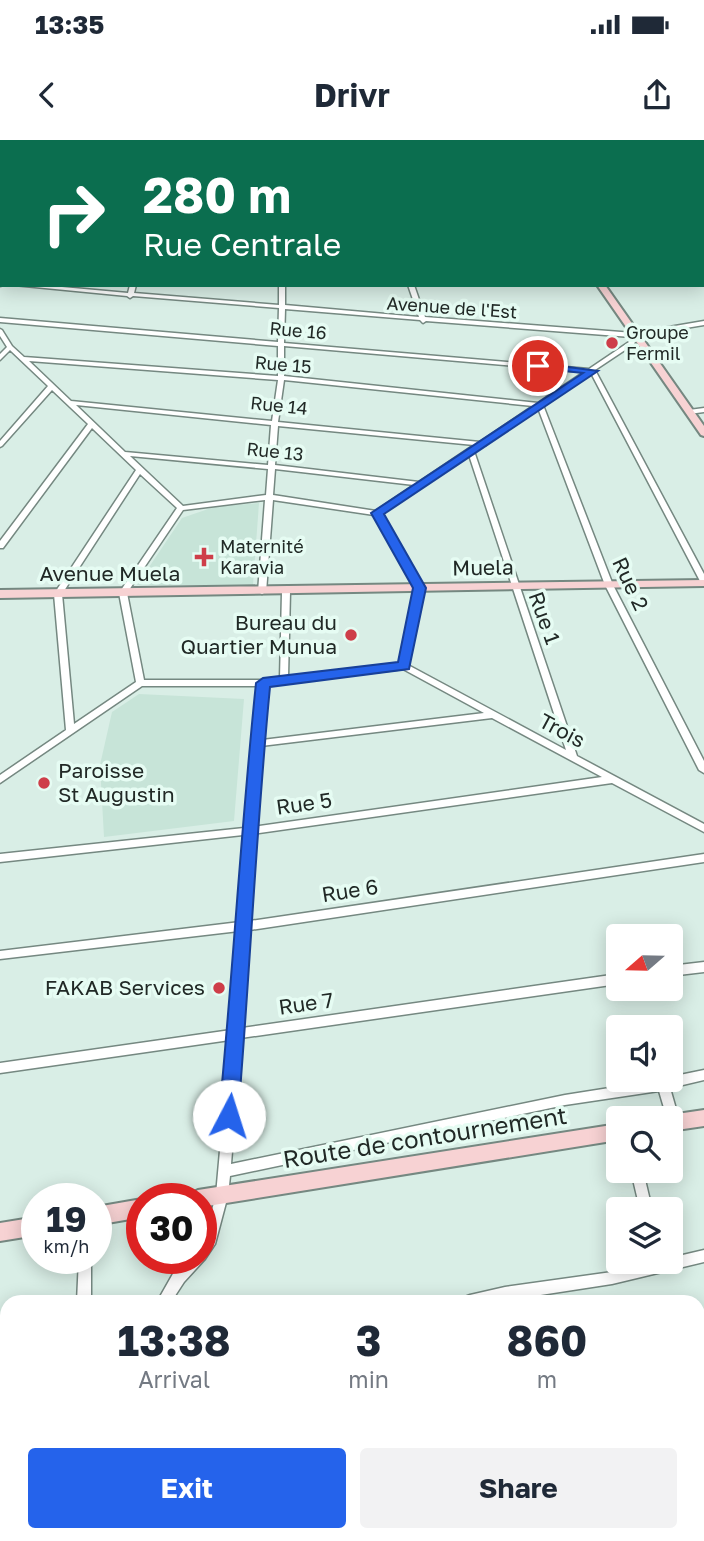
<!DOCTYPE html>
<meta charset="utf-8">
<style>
:root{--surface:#fff;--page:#f2f2f3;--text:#1f2937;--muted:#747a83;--accent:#2563eb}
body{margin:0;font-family:"Golos Text",sans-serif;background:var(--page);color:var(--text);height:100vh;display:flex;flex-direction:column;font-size:26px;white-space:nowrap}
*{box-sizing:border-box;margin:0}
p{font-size:23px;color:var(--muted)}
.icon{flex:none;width:38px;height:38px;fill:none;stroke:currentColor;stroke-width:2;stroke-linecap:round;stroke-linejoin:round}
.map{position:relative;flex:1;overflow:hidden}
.panel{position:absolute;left:0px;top:1155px;width:705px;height:247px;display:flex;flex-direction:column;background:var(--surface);border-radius:21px 21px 0 0;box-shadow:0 4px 18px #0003}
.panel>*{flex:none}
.top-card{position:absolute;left:0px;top:0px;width:705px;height:147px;box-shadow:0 4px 18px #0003;background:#0b6e4f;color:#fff;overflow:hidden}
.needle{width:46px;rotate:250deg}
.controls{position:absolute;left:606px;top:784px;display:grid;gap:14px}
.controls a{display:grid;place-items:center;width:77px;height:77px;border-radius:7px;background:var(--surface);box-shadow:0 4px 18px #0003;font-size:35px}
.speed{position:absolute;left:21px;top:1043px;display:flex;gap:14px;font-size:35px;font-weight:700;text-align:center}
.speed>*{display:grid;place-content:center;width:91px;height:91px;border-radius:50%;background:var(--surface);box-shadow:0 4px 18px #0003;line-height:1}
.speed small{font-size:18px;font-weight:400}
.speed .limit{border:10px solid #d22;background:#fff;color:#111}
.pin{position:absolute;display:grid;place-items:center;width:60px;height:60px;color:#fff;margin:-30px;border:4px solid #fff;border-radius:50%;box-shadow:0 2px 7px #0007}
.me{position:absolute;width:77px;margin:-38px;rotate:5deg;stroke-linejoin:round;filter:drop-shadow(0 0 5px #0008)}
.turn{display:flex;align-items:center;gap:24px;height:147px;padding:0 28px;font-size:32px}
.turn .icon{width:91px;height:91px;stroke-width:2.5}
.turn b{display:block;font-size:49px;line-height:60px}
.eta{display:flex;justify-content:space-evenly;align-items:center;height:119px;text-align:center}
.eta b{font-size:42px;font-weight:700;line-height:49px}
.button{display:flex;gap:14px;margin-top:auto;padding:14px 28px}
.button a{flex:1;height:80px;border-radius:7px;background:var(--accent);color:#fff;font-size:28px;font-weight:700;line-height:80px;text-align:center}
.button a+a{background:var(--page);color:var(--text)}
.status{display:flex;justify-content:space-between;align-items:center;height:49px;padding:0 35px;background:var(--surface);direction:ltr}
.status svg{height:19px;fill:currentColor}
header{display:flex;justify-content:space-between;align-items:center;height:91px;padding:0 28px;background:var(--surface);font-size:32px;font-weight:700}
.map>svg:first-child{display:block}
</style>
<div class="status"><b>13:35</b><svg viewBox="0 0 49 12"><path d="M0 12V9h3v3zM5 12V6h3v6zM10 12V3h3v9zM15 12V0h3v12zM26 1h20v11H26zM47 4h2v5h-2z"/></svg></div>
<header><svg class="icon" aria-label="back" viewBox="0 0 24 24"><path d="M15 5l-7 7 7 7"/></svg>Drivr<svg class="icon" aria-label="share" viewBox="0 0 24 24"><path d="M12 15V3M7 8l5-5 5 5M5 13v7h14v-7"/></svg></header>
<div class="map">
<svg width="704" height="1401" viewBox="0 0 704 1401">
<rect width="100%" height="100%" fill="#d9eee6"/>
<path fill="#c7e4d8" d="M259,363L253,445H137L182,378L214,367Z
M139,554L244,559L234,681L104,697L100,625L112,572Z"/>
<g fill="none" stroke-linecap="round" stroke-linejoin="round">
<g stroke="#758881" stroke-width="3">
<path id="street" d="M7,0H11V2H7Z
M129,0H133L134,2H130Z
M239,0H254L248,2H230Z
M369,0H373L375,2H370Z
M595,0H599L601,2H596Z
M0,26H2V29H0Z
M0,65H2V67H0Z
M2,112V119L0,120V113Z
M0,142H2V145H4L0,146Z
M14,145H40L128,153L130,145H136L134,153L279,165V145H285V165L419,177L408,145H414L425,177L634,193L704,181V185L637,196L634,204L595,230L704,434V443L700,441L591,233L543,265L613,445L704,621V633L699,630L605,445L538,268L487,303L486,305L482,306L474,311L577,616L704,684V692L612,643L253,694L250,781L704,714V722L250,790L242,888L618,834V844L241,898L231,1024L565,955L660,940H670V937L704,930V940L670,948L680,983L678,987L674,989L670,987V978H667L659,951L565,965L230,1036L228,1055L215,1104L205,1119L184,1142L171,1162H157L174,1132L189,1118H201V1103L205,1097L216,1055L230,900L0,933V923L231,890L239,791L0,819V811L240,782L243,695L0,722V714L244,688L258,546H142L0,643V635L66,590L54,454L136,330L92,288L3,408H0V401L88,284L52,250L2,306L0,307V301L48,246L10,210L0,220V214L7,207L0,196V189L2,190L12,206L24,217L278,236V206L0,182V178L278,202L279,168L133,156L130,158L127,156ZM285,169L420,180L423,183L426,181L631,197L629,202L589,229L284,203ZM284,206L584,232L538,263L284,236ZM29,221L278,240L272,281L71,261ZM284,240L533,266L480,302L278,282ZM76,265L271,285L268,325L125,312ZM278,286L474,305L419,342L275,325ZM469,315L566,610L408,525L423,448L381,374ZM130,316L268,329L266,355L183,366ZM275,329L414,345L376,371L273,355ZM140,334L177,368L119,453L136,542L74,584L62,454ZM265,360L258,452L262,454L266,452L273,360L374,375L415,448L400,524L288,537L290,452L286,450L282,452L280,538L263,540H144L127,453L183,370ZM403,529L484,573L262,600L267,545ZM492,578L602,637L253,687L261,606Z
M704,268V272L689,274L686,272L689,270Z
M704,822V832L670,836V826Z
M631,1031H643L652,1069H640Z
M704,1110V1122L612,1144L495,1162H463L465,1157L470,1155L505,1147L612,1132L653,1122H670V1118Z
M79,1118H91V1162H77Z
M7,1232V1246L0,1248V1234Z
M704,1339V1353L698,1355V1341Z
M80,1395H94V1401H80Z
M446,1395H486L482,1401H442L444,1396Z
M596,1395H610L612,1401H598Z"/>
</g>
<g stroke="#758881" stroke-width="4">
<path id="secondary" d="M476,0H482L483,2H477Z
M597,145H605L704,286V296L701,295Z
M704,440V446L0,458V450Z
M704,970V986L670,991V978H664L670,975Z
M618,984V1000L201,1067V1059H189L192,1053L198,1050Z
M142,1059V1077L96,1085V1067Z
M37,1077V1095L0,1101V1083Z"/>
</g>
<use href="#street" fill="#fff" fill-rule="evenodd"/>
<use href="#secondary" fill="#f7d2d3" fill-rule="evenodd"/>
</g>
<path fill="#2563eb" stroke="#184099" stroke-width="2" d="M538,223L598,231L384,374L426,448L409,529L270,547C256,690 250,833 238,976L236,982L229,985L222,982L219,976C233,832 241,687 256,543L263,538L398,522L413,448L371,373L583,233L535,228Z"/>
<g fill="#ce3e49" stroke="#e6fcf3" stroke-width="2.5">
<circle cx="612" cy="203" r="7"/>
<path d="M200.5 406.5h7v7h7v7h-7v7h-7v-7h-7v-7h7z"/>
<circle cx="351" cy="495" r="7"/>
<circle cx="44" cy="643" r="7"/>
<circle cx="219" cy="848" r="7"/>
</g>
<g text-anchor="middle" stroke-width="7" stroke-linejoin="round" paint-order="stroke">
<g font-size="18" fill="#212926" stroke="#e6fcf3">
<text transform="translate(452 168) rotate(4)" y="6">Avenue de l'Est</text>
<text transform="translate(298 191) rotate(5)" y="6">Rue 16</text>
<text transform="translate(283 225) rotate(5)" y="6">Rue 15</text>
<text transform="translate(279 266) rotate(6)" y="6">Rue 14</text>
<text transform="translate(275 312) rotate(6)" y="6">Rue 13</text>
</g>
<g font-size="18" fill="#212926" stroke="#e6fcf3" text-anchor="start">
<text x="626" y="199">Groupe<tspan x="626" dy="21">Fermil</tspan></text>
<text x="220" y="413">Maternité<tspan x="220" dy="21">Karavia</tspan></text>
</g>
<g font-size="21" fill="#212926" stroke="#e6fcf3">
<text transform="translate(483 428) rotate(-1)" y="7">Muela</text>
<text x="110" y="441">Avenue Muela</text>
<text transform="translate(630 444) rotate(65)" y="7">Rue 2</text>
<text transform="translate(544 478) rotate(70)" y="7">Rue 1</text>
<text transform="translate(562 591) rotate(28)" y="7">Trois</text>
<text transform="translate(304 664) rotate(-8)" y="7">Rue 5</text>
<text transform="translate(350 751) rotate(-9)" y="7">Rue 6</text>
<text transform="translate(306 864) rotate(-8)" y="7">Rue 7</text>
</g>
<g font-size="21" fill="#212926" stroke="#e6fcf3" text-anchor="end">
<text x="337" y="490">Bureau du<tspan x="337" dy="24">Quartier Munua</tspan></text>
<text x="58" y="638" text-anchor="start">Paroisse<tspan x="58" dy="24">St Augustin</tspan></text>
<text x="205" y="855">FAKAB Services</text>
</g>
<g font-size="24" fill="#212926" stroke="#e6fcf3">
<text transform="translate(425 998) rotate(-9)" y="8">Route de contournement</text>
</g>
</g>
</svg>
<div class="controls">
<a><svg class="needle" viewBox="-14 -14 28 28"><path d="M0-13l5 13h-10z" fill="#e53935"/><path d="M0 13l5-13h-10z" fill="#747a83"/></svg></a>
<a><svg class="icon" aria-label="sound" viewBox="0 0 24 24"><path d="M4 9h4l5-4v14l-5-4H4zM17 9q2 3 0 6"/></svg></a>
<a><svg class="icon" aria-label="search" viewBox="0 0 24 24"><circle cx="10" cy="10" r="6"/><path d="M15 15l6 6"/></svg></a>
<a><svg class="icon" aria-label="layers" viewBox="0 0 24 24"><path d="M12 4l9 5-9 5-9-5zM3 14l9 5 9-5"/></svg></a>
</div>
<div class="speed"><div>19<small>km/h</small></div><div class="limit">30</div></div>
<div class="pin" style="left:538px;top:226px;background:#d93025"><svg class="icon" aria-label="arrive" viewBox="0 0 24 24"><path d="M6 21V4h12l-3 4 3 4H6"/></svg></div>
<svg class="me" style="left:229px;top:976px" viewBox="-20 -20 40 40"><circle r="19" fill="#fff"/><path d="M0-13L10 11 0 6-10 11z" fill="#2563eb"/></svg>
<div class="top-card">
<div class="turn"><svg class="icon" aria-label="right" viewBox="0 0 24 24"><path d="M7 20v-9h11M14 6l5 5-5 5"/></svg><div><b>280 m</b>Rue Centrale</div></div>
</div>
<section class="panel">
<div class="eta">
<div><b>13:38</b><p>Arrival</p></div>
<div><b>3</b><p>min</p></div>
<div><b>860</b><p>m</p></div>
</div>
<div class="button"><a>Exit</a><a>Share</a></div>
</section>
</div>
